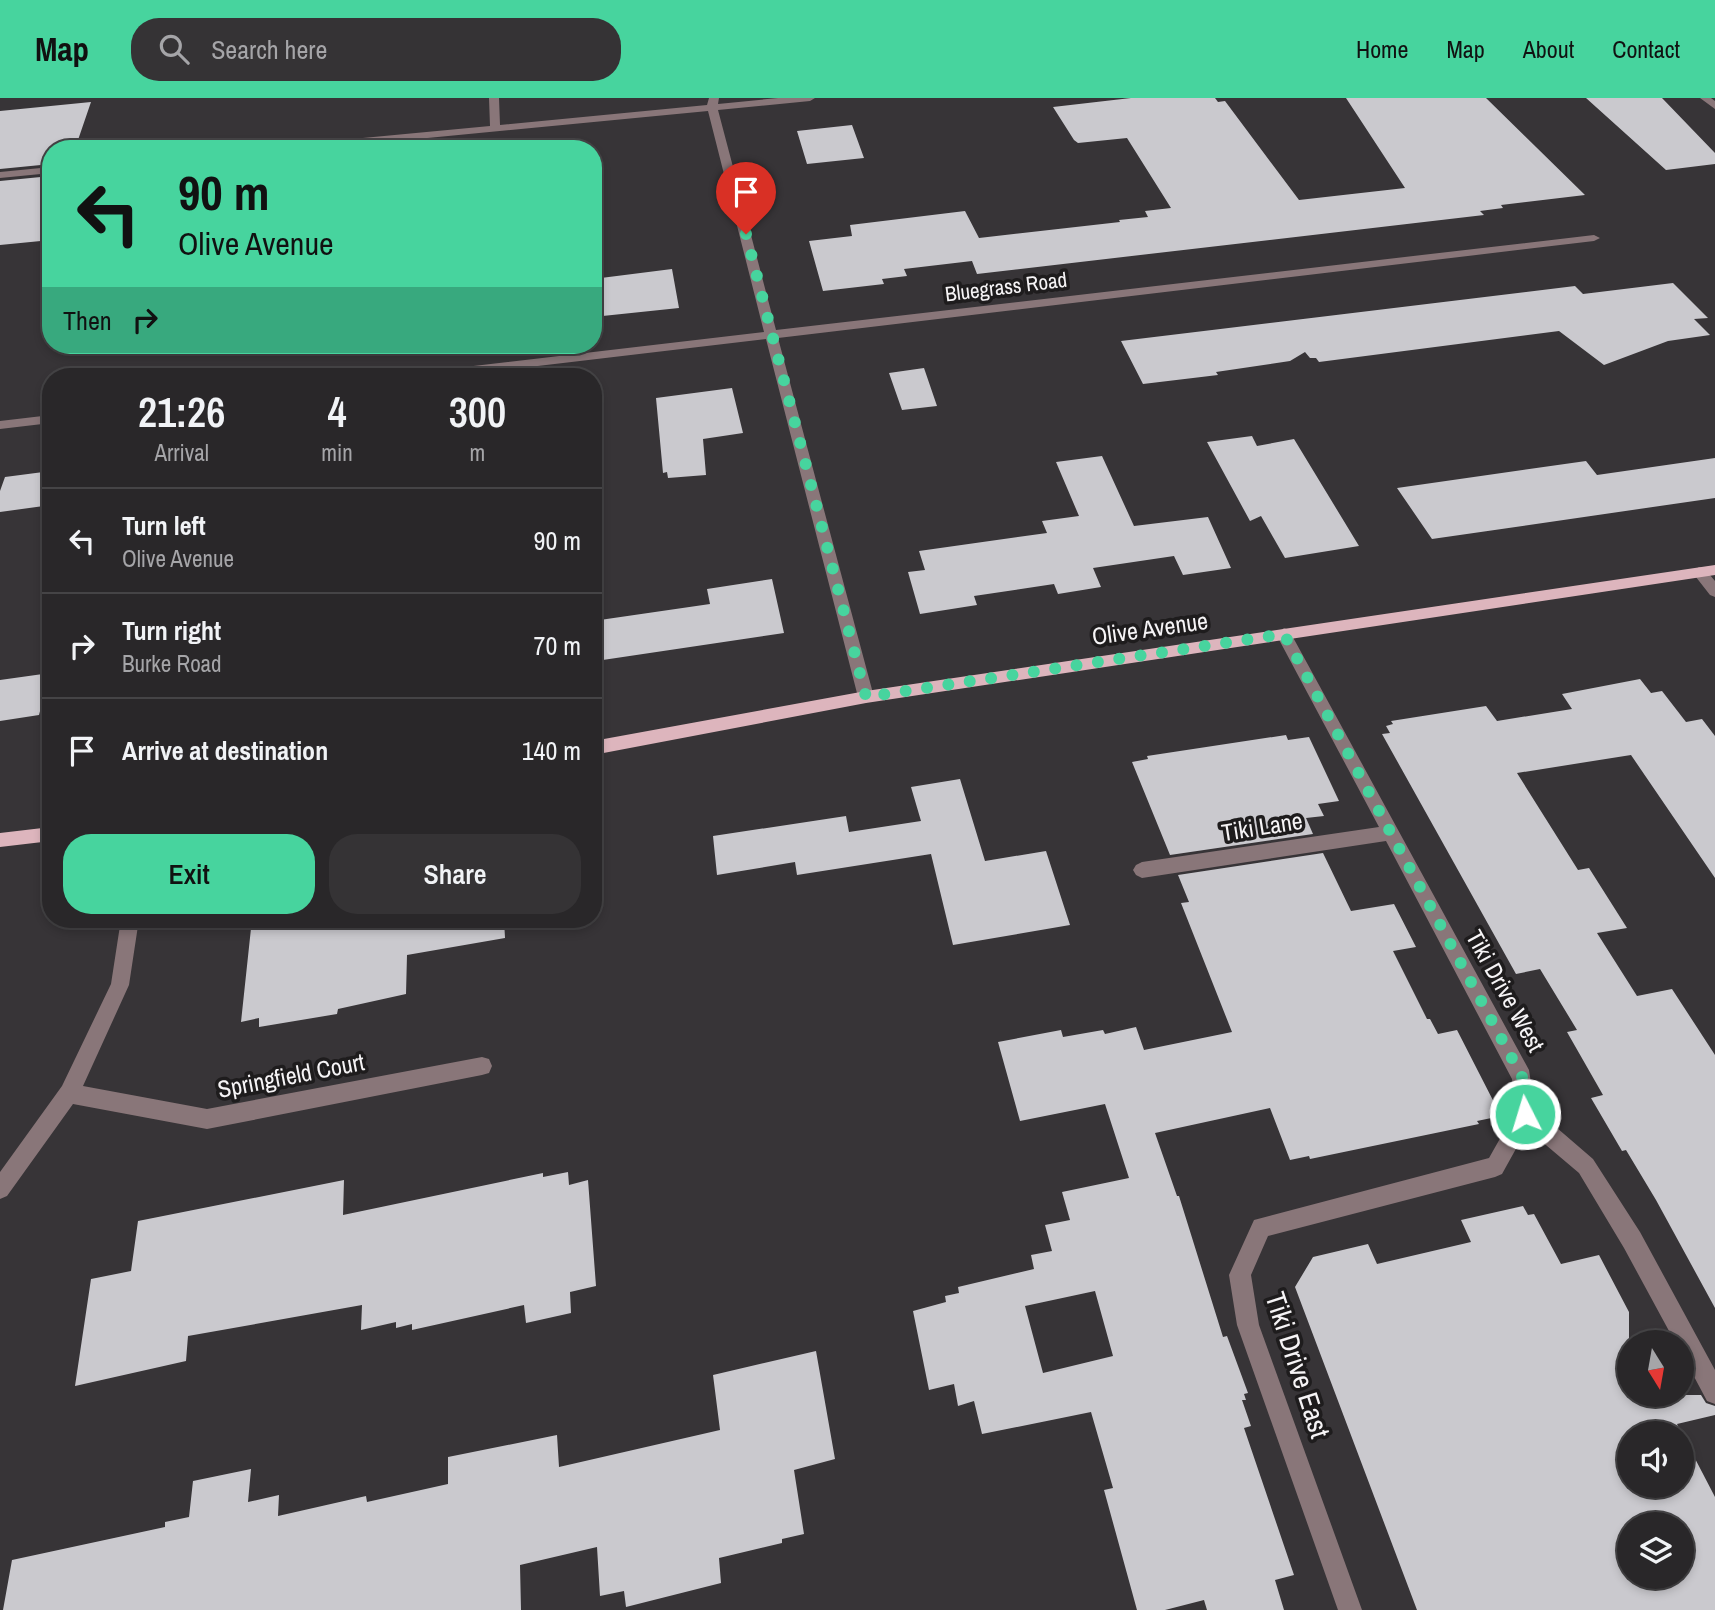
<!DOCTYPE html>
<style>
:root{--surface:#292729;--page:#353335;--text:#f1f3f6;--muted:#a5a5a8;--line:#454446;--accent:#47d49e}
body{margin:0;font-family:"Archivo Narrow",sans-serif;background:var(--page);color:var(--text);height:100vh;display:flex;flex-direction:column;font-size:26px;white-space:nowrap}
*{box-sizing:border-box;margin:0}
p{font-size:23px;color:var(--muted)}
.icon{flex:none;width:38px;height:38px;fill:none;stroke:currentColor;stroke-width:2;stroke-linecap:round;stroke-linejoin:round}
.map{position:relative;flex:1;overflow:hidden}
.side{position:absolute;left:42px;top:270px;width:560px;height:560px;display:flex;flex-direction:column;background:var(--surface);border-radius:28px;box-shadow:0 4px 10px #0003,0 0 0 2px var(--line)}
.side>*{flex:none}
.guide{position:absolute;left:42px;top:42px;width:560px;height:214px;border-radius:28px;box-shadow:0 4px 10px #0003,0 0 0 2px var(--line);background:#47d49e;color:#111;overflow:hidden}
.needle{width:46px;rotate:169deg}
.buttons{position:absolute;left:1617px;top:1232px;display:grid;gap:14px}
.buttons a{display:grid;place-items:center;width:77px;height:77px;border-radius:50%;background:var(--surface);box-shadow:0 4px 10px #0003,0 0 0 2px var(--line);font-size:35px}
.pin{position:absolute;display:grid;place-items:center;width:60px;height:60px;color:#fff;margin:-72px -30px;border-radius:50% 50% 50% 0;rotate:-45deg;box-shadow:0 0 7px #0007}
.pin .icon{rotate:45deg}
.me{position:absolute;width:77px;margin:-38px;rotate:355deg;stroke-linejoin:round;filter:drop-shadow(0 0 5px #0008)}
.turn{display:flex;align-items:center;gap:24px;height:147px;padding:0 21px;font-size:32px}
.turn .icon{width:91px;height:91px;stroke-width:2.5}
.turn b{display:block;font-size:49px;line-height:60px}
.then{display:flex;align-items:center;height:66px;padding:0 21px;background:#0003;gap:14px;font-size:26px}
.eta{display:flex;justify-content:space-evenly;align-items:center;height:119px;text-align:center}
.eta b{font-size:42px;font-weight:600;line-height:49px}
.primary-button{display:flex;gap:14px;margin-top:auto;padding:14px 21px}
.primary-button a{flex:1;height:80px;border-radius:28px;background:var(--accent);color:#111;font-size:28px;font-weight:600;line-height:80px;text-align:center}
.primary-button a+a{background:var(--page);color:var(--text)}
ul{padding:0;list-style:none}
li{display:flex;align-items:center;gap:21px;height:105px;padding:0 21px;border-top:2px solid var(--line)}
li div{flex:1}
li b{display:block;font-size:26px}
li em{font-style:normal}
header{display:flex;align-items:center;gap:42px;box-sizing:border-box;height:98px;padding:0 35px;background:var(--accent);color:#111}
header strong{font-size:33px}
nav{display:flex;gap:38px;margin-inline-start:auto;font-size:24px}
.search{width:490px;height:63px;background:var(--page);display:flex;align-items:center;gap:18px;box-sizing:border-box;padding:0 24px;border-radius:28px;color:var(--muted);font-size:26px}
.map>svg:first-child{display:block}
</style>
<header>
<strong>Map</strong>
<div class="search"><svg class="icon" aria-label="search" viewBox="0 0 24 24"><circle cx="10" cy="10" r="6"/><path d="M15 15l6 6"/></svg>Search here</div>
<nav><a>Home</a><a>Map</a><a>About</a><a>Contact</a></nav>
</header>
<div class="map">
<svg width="1715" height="1512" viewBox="0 0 1715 1512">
<rect width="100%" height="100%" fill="#373437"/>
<path fill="#cac9ce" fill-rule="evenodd" d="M1131,0H1215L1218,4L1225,3L1299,102L1405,90L1346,0H1486L1585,97L1501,107L1503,110L1480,113L1484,117L977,176L972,163L904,171L907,178L882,181L884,186L823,193L809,143L852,138L850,127L965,113L979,140L1120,124L1119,122L1148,119L1145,113L1171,110L1127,40L1078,45L1074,42L1053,9Z
M1586,0H1662L1715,55V66L1666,72Z
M91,4L78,42L63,43L60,51H51V66L0,71V13Z
M852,27L864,60L807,66L797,33Z
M51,78V142L0,147V83Z
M672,171L679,210L593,219V181Z
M1673,185L1708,220L1694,221L1710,237L1668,243L1604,267L1559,233L1319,264L1316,260H1310L1305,254L1290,263L1216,274L1218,277L1143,286L1121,243L1575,188L1583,196Z
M924,270L937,308L902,312L889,275Z
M732,290L743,335L703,341L706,377L668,380L667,374L663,375L656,300Z
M1252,338L1257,348L1294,341L1359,448L1285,460L1261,418L1250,423L1207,344Z
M1102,358L1134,428L1208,419L1231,470L1183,477L1174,458L1093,470L1101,489L1058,496L1054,486L974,498L977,507L920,516L908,474L925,472L919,453L1047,435L1042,423L1079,418L1056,364Z
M1715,360V400L1432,441L1397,390L1586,363L1597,377Z
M51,373V407L0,414V393L5,379Z
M772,481L784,535L596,563L593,523L710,506L707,491Z
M50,575L39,617L0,623V582Z
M1640,581L1651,595L1662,593L1686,624L1702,621L1715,638V780L1631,657L1517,675L1578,772L1589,770L1627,830L1597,835L1637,898L1672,891L1715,957V1210L1656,1102L1626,1052L1622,1053L1591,1000L1603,997L1567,934L1577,932L1540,871L1516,876L1382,636L1390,635L1386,628L1393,626L1391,623L1486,608L1497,623L1572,611L1562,596Z
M1286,637L1288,642L1309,639L1339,703L1318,706L1324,718L1306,720L1313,736L1170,757L1132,664L1148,661L1147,658Z
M960,681L985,763L1046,753L1070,827L953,847L931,756L797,777L795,764L717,777L713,738L846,718L849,734L921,723L911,689Z
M1323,755L1351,813L1394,806L1416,849L1393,853L1427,921H1430L1438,936L1457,932L1501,1018L1477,1023L1479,1026L1310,1061L1309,1058L1290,1062L1270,1010L1155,1035L1177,1098H1179L1223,1239L1227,1238L1248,1295L1244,1296L1246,1302H1242L1251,1328L1244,1330L1294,1477L1275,1482L1284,1512H1207L1204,1502L1165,1512H1137L1104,1392L1113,1390L1091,1314L982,1336L974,1303L958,1308L954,1286L929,1292L913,1213L946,1204L945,1198L959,1195L958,1189L1034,1171L1031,1157L1052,1153L1045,1127L1070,1122L1062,1094L1129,1080L1105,1006L1020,1023L998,944L1061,932L1063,939L1103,932L1105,936L1136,929L1144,952L1232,934L1181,805L1189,804L1178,777ZM1095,1193L1113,1258L1043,1275L1025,1208Z
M252,821H504L505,840L407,857L406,896L338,911L337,916L259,929V920L241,924Z
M568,1074L569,1087L588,1082L596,1188L570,1194L571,1215L526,1225L524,1207L412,1232V1226L396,1230V1224L361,1232L362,1207L188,1238L186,1263L75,1288L91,1181L131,1173L138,1123L344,1082L343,1117L543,1075V1079Z
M1523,1108L1528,1117L1534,1116L1561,1166L1599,1157L1629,1214V1297H1701L1706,1305L1715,1308V1317L1677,1326L1715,1399V1512H1417L1295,1189L1313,1159L1368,1146L1377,1166L1471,1144L1461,1122ZM1629,1335H1682V1388H1629ZM1629,1426H1682V1479H1629Z
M816,1253L835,1361L794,1372L804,1436L782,1441V1445L719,1460L721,1485L626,1509L624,1493L600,1498L597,1449L520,1467L521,1512H3L12,1462L165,1429V1424L189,1419L193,1383L251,1371L248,1404L279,1397L278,1418L366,1398L367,1404L448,1386V1359L557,1337L559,1369L720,1332L713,1277Z"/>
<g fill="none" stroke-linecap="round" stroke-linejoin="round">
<path fill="#897679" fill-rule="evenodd" d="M489,0H499L500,27L707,7L709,0H719L718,6L778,0H815L810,3L718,12L776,232L1594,137L1600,140L1594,143L778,240L874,599L866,605L858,599L766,241L454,278H416L422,274L764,234L708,13L314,51H273L278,48L490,28Z
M1700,0H1711L1715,3V11Z
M51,69V75L0,80V74Z
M51,317V325L0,331V323Z
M1699,469L1704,470L1715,483V499L1710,497L1692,474Z
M1284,530L1289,532L1529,972L1535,1011L1593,1061L1640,1134L1715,1272V1306L1707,1303L1682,1256V1244H1675L1624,1150L1579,1075L1527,1031L1502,1076L1495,1079L1268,1138L1251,1177L1259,1227L1362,1512H1338L1237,1227L1229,1177L1254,1122L1489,1060L1515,1014L1512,981L1386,743L1142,780L1136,777L1133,772L1136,767L1142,764L1379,729L1276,536Z
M121,821H139L129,887L83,988L207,1011L482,959L489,961L492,968L489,975L482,977L207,1031L73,1006L7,1098L0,1101V1074L62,988L111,886Z"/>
<path fill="#ddb5bd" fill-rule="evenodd" d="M1715,467V477L866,605L593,657V643L866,593Z
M51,729V743L0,749V735Z"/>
</g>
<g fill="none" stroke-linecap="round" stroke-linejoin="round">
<path stroke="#47d49e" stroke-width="12" stroke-dasharray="0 21.6" d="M746,136L866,599L1284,536L1522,979L1525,1016"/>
</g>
<g text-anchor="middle" stroke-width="7" stroke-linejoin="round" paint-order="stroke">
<g font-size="21" fill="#f6f4f6" stroke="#1e1c1d">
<text transform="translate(1006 189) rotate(-7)" y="7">Bluegrass Road</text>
</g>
<g font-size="24" fill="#f6f4f6" stroke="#1e1c1d">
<text transform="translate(1150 531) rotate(-8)" y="8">Olive Avenue</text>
<text transform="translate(1262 729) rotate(-9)" y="8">Tiki Lane</text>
<text transform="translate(1505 893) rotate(61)" y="8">Tiki Drive West</text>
<text transform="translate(291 978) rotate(-11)" y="8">Springfield Court</text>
</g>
<g font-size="28" fill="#f6f4f6" stroke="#1e1c1d">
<text transform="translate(1298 1267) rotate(72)" y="10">Tiki Drive East</text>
</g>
</g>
</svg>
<div class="buttons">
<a><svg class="needle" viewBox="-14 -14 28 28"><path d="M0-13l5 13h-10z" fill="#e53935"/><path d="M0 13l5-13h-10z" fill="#a5a5a8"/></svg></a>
<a><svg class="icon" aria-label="sound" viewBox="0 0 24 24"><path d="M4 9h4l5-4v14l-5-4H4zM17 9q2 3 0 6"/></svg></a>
<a><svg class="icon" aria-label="layers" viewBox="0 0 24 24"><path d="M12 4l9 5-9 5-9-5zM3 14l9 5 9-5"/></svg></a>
</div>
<div class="pin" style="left:746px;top:136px;background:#d93025"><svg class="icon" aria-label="arrive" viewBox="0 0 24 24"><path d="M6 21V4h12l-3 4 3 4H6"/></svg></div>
<svg class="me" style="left:1525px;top:1016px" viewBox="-20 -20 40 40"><circle r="17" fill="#47d49e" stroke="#fff" stroke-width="3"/><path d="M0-11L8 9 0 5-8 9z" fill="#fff"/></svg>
<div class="guide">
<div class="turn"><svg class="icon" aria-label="left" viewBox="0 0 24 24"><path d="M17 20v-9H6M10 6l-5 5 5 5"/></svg><div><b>90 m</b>Olive Avenue</div></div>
<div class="then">Then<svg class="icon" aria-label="right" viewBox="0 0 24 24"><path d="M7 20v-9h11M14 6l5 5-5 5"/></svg></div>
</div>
<section class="side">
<div class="eta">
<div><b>21:26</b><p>Arrival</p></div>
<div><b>4</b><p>min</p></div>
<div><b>300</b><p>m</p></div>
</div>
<ul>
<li><svg class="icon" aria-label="left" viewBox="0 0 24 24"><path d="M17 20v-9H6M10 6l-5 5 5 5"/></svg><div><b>Turn left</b><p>Olive Avenue</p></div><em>90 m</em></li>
<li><svg class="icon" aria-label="right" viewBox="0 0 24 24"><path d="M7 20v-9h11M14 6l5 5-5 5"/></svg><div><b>Turn right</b><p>Burke Road</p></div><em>70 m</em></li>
<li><svg class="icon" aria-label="arrive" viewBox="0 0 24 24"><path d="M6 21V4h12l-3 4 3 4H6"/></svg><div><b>Arrive at destination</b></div><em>140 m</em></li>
</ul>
<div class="primary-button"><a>Exit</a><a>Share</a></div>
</section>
</div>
